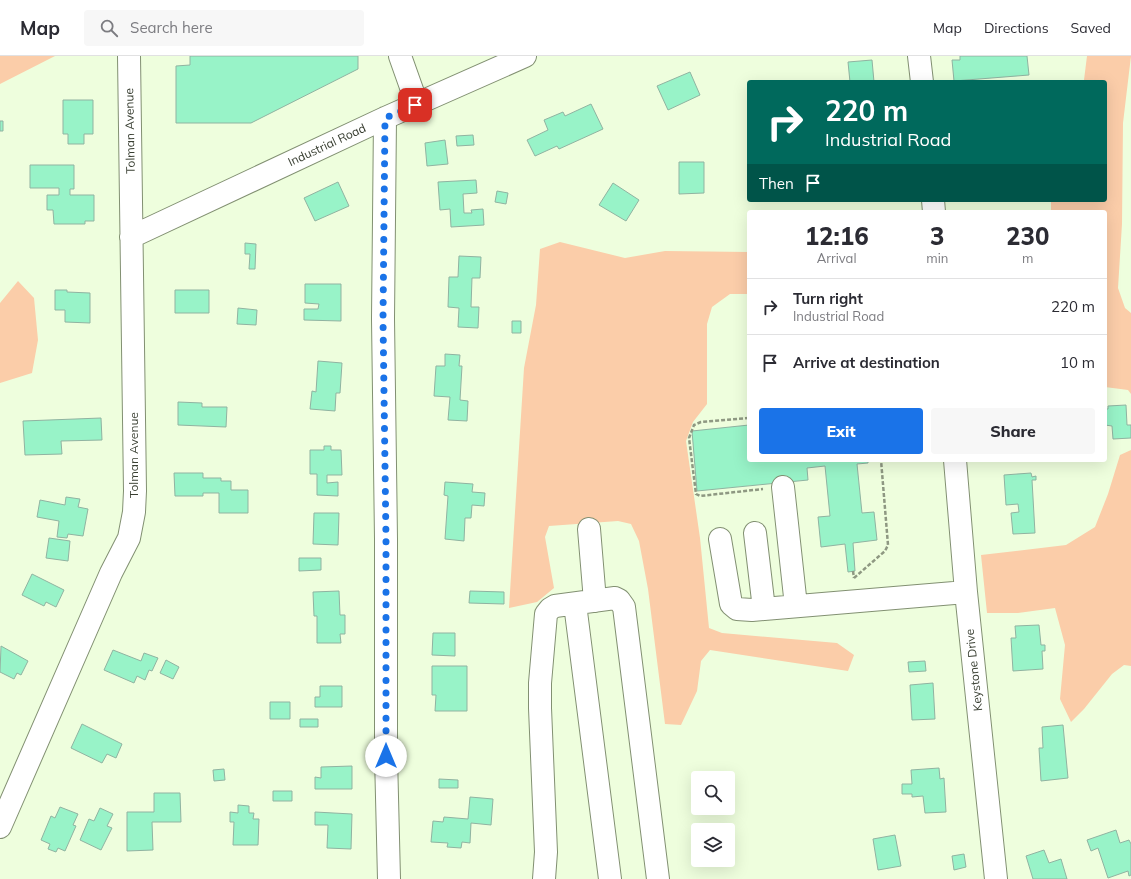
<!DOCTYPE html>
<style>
:root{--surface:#fff;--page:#f7f7f7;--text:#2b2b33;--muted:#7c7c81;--line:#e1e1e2;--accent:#1a73e8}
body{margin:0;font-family:Mulish,sans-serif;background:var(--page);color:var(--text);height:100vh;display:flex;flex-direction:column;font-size:15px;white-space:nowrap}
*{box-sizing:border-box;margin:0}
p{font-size:13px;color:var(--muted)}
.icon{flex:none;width:22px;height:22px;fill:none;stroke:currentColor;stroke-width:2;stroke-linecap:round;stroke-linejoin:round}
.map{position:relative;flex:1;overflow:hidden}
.details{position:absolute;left:747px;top:154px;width:360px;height:252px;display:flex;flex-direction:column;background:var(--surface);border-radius:4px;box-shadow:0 4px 16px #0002}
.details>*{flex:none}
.guide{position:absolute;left:747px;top:24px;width:360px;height:122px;border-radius:4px;box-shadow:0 4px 16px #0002;background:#00695c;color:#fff;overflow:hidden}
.controls{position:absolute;left:691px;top:715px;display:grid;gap:8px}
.controls a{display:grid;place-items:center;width:44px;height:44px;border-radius:4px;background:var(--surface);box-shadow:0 4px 16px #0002;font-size:20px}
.pin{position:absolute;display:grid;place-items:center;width:34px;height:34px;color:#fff;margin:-17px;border-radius:8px;box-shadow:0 2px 6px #0006}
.me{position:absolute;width:44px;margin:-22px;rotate:0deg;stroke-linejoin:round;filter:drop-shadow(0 0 3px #0008)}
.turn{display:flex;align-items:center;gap:14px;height:84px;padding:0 12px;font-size:18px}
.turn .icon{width:52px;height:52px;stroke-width:2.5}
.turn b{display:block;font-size:28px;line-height:34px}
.then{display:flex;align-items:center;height:38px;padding:0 12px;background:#0003;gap:8px;font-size:15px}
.eta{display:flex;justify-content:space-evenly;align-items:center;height:68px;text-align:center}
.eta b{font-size:24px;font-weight:800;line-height:28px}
.action{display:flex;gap:8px;margin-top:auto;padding:8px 12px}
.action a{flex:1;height:46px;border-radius:4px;background:var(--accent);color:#fff;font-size:16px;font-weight:800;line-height:46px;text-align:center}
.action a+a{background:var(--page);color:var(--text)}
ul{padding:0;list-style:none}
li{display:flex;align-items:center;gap:12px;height:56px;padding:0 12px;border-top:1px solid var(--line)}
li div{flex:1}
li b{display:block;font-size:15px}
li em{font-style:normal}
header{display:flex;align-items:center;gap:24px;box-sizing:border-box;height:56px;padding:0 20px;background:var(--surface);border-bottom:1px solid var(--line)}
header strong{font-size:19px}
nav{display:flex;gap:22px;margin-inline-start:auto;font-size:14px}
.search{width:280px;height:36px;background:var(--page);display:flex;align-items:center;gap:10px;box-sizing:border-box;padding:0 14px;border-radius:4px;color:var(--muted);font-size:15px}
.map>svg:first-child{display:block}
</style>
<header>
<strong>Map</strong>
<div class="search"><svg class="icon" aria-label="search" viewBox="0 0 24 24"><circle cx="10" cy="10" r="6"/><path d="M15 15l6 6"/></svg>Search here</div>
<nav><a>Map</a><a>Directions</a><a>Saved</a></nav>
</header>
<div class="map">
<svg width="1131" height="823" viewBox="0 0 1131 823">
<rect width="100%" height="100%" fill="#eefedd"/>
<path fill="#fbcda9" d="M0,0H55L0,28Z
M1087,0H1131L1123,67L1122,168L1118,232L1125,252L1131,257V338L1128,334L1105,331V156H1051V144H1105V26H1076L1084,24Z
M560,186L625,202L665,195L749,196V238H730L712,251L707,268V348L693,366L686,385L700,482L709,572L722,577L837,587L854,599L848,615L710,594L701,605L697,635L681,669L665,668L648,533L639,485L631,468L618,465L549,470L545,481L554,532L537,546L509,552L524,312L536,249L540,193Z
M18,225L34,242L38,284L32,317L0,327V247Z
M1131,394V610L1124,609L1112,618L1084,653L1071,666L1060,643L1065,589L1055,552L1018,557H987L981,499L1066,489L1095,471L1108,438L1120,399Z"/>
<path fill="#98f3c8" stroke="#90b3a1" d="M190,0H358V13L251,67H176V10L190,9Z
M960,0H1027L1029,19L954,25L952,4H960Z
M872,4L874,26H850L848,6Z
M690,16L700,39L668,54L657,30Z
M63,44H93V78H84V88H68V78H63Z
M591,48L603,73L559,93L557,90L535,100L527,84L548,74L544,64L563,56L565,60Z
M0,65H3V75H0Z
M473,79L474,89L457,90L456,80Z
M445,84L448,108L427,110L425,87Z
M679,106H704V137L679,138Z
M30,109H74V133H70V139H94V165H85V168H54L53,154H47V139H59V132H30Z
M476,124L477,137L463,138L464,157H472L471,154L483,153L484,169L451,171L450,153L440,154L438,126Z
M338,126L349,150L315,165L304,142Z
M613,127L639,144L626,165L599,149Z
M497,135L508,137L506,148L495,146Z
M245,187L256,188L255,213H249L250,198H245Z
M459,200L481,201L480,222H472L471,251H479L478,272L458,271L459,252L448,251L449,221H458Z
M305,228H341V265L304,264V253H318L319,248L305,247Z
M55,234H67V236L90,237V267L65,266V254H55Z
M175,234H209V257H175Z
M238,252L257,254L256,269L237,268Z
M512,265H521V277H512Z
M445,298L460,299L459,310H462L460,344L468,345L467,365L448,364L450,341L434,340L436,310H445Z
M318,305L342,307L340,337H336L335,355L310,353L312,335L316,336Z
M178,346L202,347V351H227L226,371L178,369Z
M1126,349L1127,369H1131V382L1113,383L1112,370L1105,369V353H1108V350Z
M101,362L102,384L61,385L62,398L25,399L23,365Z
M749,369V404H868V407L857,408L862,457L874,456L877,484L853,487L855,515L848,516L845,488L821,491L818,461L830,460L825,410L807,412L808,424L697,435L692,375Z
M324,390H331V394H341L342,419H327V427L338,426V440L317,439V418H310V394H324Z
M174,417H203V422H221V425H231V434H248V457H219V437H203V440H175Z
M1031,417L1032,421L1036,420V424H1032L1035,477L1013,478L1011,457L1019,456L1018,448L1006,449L1004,419Z
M445,426L473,428L472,436L485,437L484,450L472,449L471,462H465L464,485L445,483L448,440L444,439Z
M66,441L80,443L78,451L88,453L83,480L68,478L67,482L57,481L59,465L37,461L40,444L65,449Z
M314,457H339L338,489L313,488Z
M49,482L70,485L68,505L46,502Z
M299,502H321V514L299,515Z
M32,518L64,534L56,551L46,546L44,550L22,539Z
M339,535L340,559H345V578H340L341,587H317V560H314L313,536Z
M470,535L504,536V548L469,547Z
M1039,569L1041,589H1045V595H1042L1043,613L1013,615L1011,582H1016L1015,570Z
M433,577H455V600L432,599Z
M1,590L28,605L21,619L17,617L14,623L0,616Z
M113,594L141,605L144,597L158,602L152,615L149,614L145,624L137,620L134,627L104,614Z
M166,604L179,611L173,623L160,617Z
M925,605L926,615L909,616L908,606Z
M432,610H467V655H435L436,639H432Z
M933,627L935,663L912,664L910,629Z
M320,630H342V651H315V641H320Z
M270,646H290V663H270Z
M300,663H318V671H300Z
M82,668L122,688L116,702L107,698L102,707L71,692Z
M1063,669L1068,722L1041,725L1039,692H1043L1042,671Z
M352,710V733H315V721L321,722V711Z
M939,712L940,723L944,722L946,756L925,757L923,740L912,741V738H902V728H912L911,714Z
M224,713L225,724L214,725L213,714Z
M439,723L458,724V732H439Z
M273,735H292V745H273Z
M154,737H180L181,766H152L153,794L127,795V756H154Z
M470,741L493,743L491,769L471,767L470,787L462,786L461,792L447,791L448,787L431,786L433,765L443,766L444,761L468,763Z
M238,749L249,750V757H254L253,763H259L258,789H233L234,766H230V756L238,757Z
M60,751L78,758L73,769L76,770L65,795L58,792L56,796L48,793L50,788L41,784L51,760L55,762Z
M100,752L113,758L107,770L112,772L101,794L80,784L89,763L94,765Z
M315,756L352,758L351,793L327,792L328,769H315Z
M1116,774L1120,787L1129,784L1131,788V819L1129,820L1128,815L1108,822L1098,792L1091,795L1087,784Z
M895,779L901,810L878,814L873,783Z
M1044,794L1049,807L1061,803L1067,823H1033L1026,800Z
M964,798L966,811L954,814L952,800Z"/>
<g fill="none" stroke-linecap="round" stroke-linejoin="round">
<g stroke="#829072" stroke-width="24">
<path id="minor" d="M400,0L417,48
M919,0L922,26
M385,62L383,263L386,483V700L389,823
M933,144L934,156
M131,181L385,62L525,0
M955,404L966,536L996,823
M783,431L796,550
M589,473L595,545
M755,477L764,553
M720,483L731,548L737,553L752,554L966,536
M575,548L610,823
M0,771L111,517L129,482L134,456L135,435L129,0
M544,823L546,796L540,652V627L546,558L550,553L555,550L615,542L619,544L624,551L658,823"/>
</g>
<path stroke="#8e9882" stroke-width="2.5" stroke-dasharray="4 2" stroke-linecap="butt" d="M749,362L701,366L694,369L689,382L696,438L700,440L763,433
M853,515L854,522
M854,522L885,495L888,489L881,404"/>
<use href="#minor" stroke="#fff" stroke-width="22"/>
</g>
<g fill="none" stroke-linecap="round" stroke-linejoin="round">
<path stroke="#1a73e8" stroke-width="7" stroke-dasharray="0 12.6" d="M386,700V483L383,263L385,62L415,49"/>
</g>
<g text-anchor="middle" stroke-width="3" stroke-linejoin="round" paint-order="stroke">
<g font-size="12" fill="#393f32" stroke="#fff">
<text transform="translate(130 75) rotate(-91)" y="4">Tolman Avenue</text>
<text transform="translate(327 89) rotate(-25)" y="4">Industrial Road</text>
<text transform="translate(134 399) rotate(-90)" y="4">Tolman Avenue</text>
<text transform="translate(974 614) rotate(-96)" y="4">Keystone Drive</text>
</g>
</g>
</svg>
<div class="controls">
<a><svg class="icon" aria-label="search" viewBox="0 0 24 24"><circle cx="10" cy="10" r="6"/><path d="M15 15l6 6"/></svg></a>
<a><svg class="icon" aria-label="layers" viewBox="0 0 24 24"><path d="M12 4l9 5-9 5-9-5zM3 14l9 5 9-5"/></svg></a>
</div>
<div class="pin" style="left:415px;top:49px;background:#d93025"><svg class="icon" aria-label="arrive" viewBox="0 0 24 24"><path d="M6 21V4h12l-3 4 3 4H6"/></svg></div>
<svg class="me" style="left:386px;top:700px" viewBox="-20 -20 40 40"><circle r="19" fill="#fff"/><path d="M0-13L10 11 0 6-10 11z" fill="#1a73e8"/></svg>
<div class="guide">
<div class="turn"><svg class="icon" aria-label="right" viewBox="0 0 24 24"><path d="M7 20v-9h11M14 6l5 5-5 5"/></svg><div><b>220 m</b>Industrial Road</div></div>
<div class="then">Then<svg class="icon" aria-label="arrive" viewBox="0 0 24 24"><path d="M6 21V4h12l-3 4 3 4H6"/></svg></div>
</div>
<section class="details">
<div class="eta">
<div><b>12:16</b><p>Arrival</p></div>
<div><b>3</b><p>min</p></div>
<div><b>230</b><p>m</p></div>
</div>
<ul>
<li><svg class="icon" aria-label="right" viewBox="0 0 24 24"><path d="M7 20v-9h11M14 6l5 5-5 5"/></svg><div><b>Turn right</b><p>Industrial Road</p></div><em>220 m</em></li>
<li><svg class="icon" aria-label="arrive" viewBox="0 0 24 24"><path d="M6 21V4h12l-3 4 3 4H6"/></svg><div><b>Arrive at destination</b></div><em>10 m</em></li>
</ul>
<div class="action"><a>Exit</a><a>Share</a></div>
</section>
</div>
